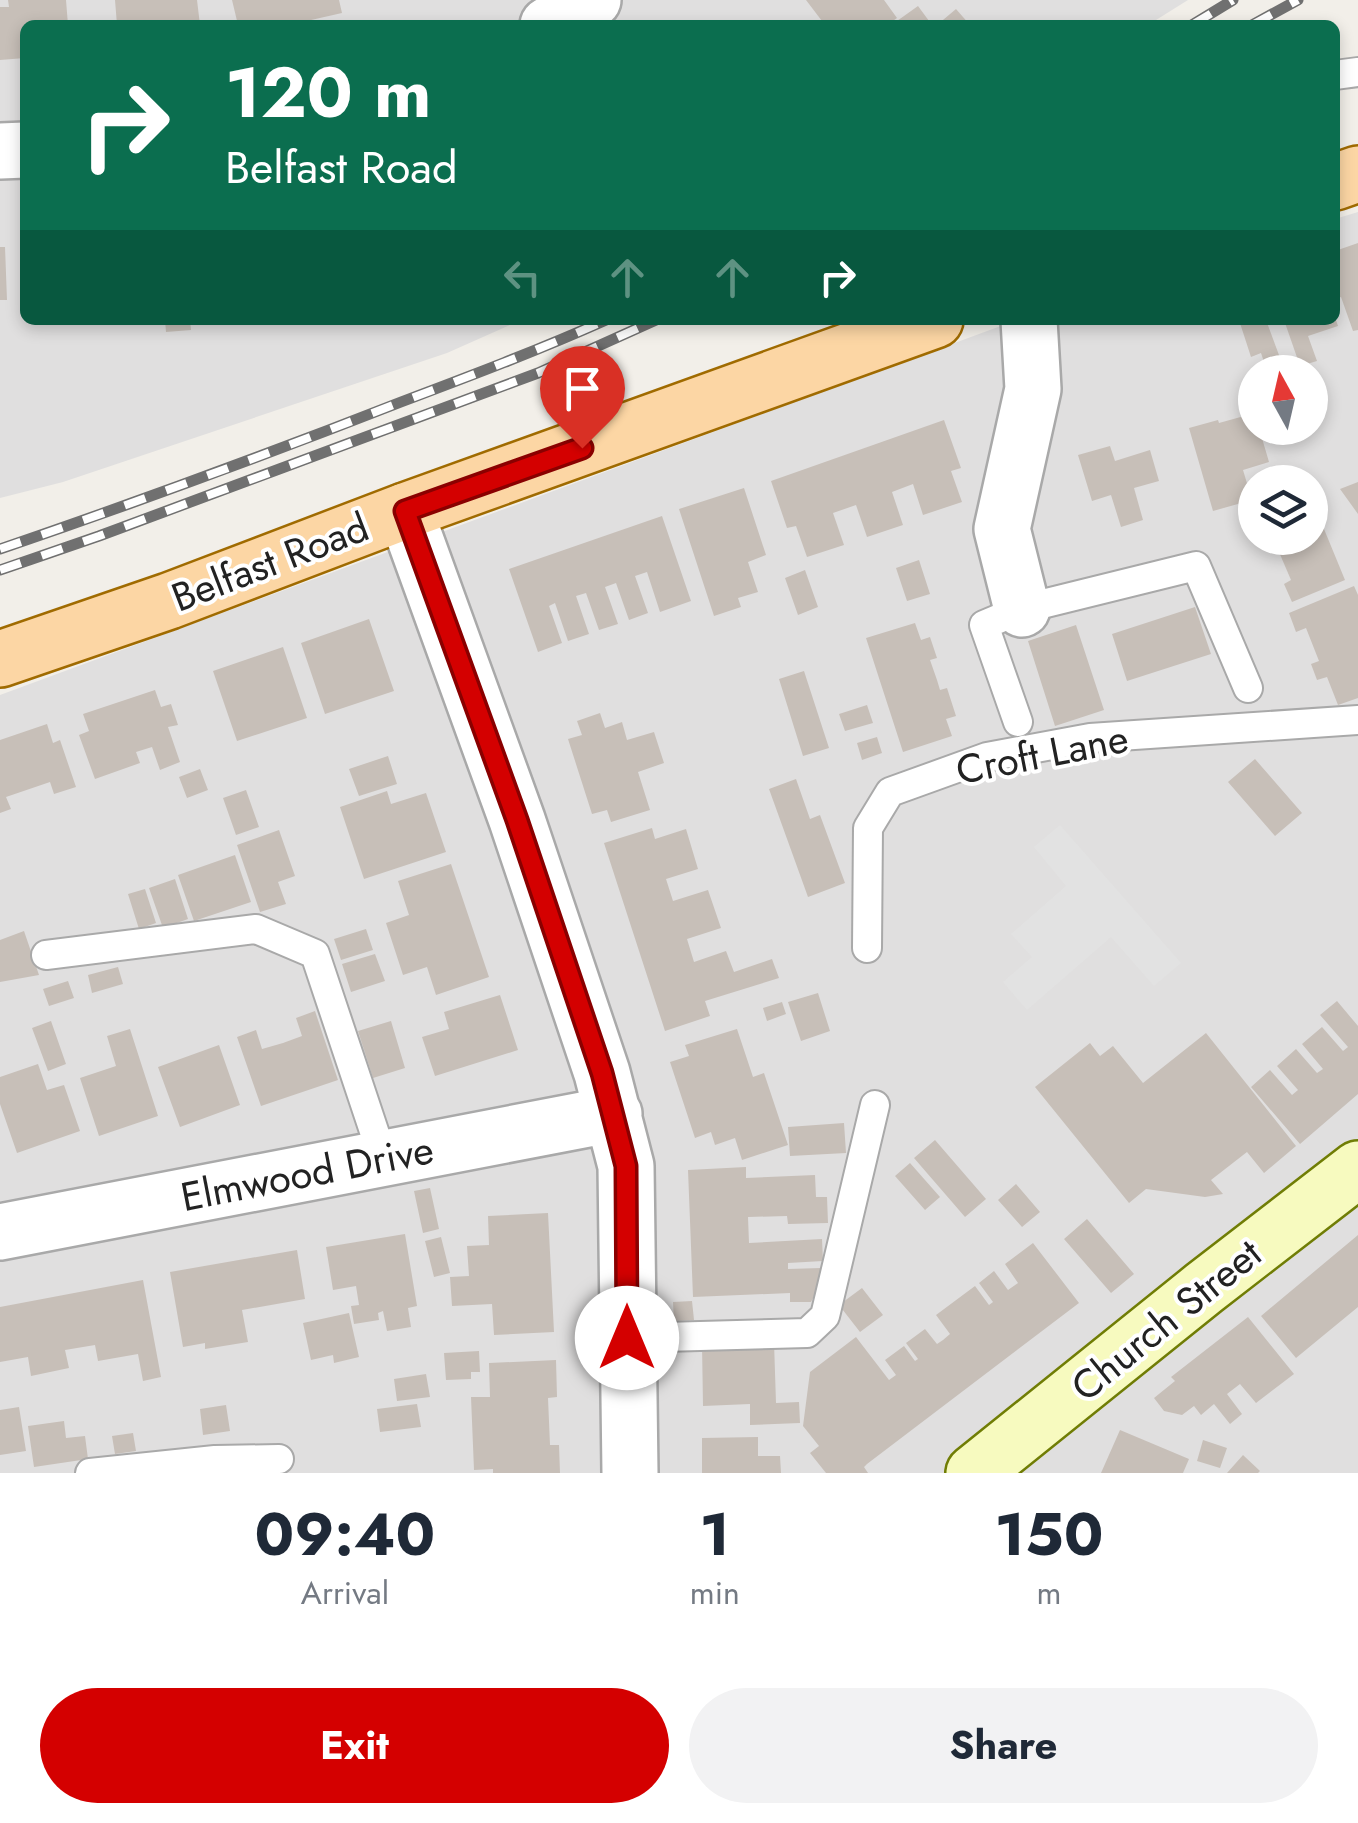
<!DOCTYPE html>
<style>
:root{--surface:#fff;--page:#f2f2f3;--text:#1f2937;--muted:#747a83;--accent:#d40000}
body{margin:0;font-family:Jost,sans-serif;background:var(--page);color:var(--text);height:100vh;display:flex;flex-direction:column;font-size:38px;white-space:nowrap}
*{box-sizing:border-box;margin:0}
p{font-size:32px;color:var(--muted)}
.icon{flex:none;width:55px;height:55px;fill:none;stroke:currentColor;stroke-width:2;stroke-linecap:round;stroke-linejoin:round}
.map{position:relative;height:1473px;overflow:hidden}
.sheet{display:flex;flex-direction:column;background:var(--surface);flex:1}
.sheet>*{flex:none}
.banner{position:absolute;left:20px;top:20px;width:1320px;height:305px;border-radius:15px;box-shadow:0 5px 15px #0003;background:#0b6e4f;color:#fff;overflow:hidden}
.needle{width:65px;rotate:352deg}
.tools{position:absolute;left:1238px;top:355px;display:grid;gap:20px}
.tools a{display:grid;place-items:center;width:90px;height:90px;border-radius:50%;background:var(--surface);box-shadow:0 5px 15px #0003;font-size:50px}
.pin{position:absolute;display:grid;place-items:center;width:85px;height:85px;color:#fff;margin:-102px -42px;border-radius:50% 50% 50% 0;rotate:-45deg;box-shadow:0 0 10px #0007}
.pin .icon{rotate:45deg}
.me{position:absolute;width:110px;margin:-55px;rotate:0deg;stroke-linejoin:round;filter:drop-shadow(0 0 8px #0008)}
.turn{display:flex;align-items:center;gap:35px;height:210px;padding:0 40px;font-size:45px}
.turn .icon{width:130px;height:130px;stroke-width:2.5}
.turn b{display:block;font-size:70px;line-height:85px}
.lanes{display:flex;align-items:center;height:95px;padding:0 40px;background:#0003;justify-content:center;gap:50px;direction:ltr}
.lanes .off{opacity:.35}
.eta{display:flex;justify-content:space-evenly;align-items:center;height:170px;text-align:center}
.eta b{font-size:60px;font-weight:700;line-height:70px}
.primary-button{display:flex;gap:20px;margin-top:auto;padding:20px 40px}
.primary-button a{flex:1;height:115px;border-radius:60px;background:var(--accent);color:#fff;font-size:40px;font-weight:700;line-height:115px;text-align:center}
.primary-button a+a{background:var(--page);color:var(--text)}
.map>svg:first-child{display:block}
</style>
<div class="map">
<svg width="1358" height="1473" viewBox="0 0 1358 1473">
<rect width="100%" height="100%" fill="#f2efe9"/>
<path fill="#e0dfdf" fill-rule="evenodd" d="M0,0H1188L1148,25H25V320H521L447,353L63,482L0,498Z
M1358,212V1473H0V695L1017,320H1335V219ZM1255,372H1310V428H1255ZM1255,482H1310V538H1255Z"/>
<path fill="#e2e2e2" d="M1060,825L1181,963L1154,986L1111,937L1027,1010L1003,982L1032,957L1011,934L1066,886L1034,847Z"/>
<path fill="#c7bfb8" d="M8,0H66L68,25H25V58L0,60V7H9Z
M115,0H197L200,25H117Z
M232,0H339L342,13L289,25H238Z
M806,0H884L897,18L887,25H825Z
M918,6L932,25H900L897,21Z
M956,9L970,25H937Z
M1358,243V330L1353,331L1341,297L1335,299V251Z
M0,247H5L7,300H0Z
M165,320H190L191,330L166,332Z
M1239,320H1266L1283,366L1267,371L1261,353L1251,357Z
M1284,320H1336L1338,326L1308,336L1317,361L1300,366Z
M1255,413V428H1259L1269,462L1243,470L1252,500L1213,511L1189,428L1218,420L1219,423Z
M944,420L961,468L951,471L962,502L923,515L913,484L892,492L903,525L867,537L856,505L833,513L844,545L807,557L796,526L787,528L771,481Z
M1110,446L1115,461L1150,450L1159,481L1134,488L1143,520L1121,527L1111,495L1092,501L1078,455Z
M1358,482V514L1340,489Z
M744,488L766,555L748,562L758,592L738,598L741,607L714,616L679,509Z
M1310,495L1345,580L1292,602L1284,584L1291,580L1273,538H1310Z
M662,516L691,601L660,612L647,572L635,576L648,613L629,620L616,583L605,587L618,624L599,630L586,593L576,596L589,634L568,641L555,603L549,606L562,643L538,652L509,569Z
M919,560L930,594L907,601L896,568Z
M805,570L818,607L798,615L785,578Z
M1354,586L1358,595V698L1338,705L1327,677L1317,680L1311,664L1319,661L1306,628L1296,632L1289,613Z
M1195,607L1211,654L1127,681L1112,634Z
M369,619L394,691L325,714L301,643Z
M915,623L921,640L930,637L937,658L930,660L937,680L940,690L947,688L956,716L946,719L952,736L903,752L866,638Z
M1076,625L1104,710L1055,726L1028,641Z
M283,647L307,718L237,741L213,671Z
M804,671L829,748L803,756L779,679Z
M155,690L161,707L171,704L178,725L168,727L180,762L160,770L152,747L136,752L140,763L95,779L79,735L89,731L83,714Z
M867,705L873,723L845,731L839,714Z
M600,713L605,728L622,722L627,740L654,732L664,763L638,772L650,810L611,822L607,810L592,814L568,739L582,735L577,721Z
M47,724L53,743L60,740L76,787L54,794L50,782L6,797L11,809L0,813V740Z
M877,737L882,753L862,760L857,743Z
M388,756L397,784L359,796L349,769Z
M1255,759L1302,813L1275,836L1228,782Z
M200,769L208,790L187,798L179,777Z
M796,779L810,819L820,815L845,883L808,897L769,789Z
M246,790L259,827L236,835L223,798Z
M387,791L391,804L426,793L446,852L364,879L340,807Z
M652,828L655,839L686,829L698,869L666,879L673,901L708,890L721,928L687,939L694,962L726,951L734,972L772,959L779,978L705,1001L710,1016L665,1031L604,843Z
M279,830L295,876L278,882L286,904L260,912L237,845Z
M235,855L251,902L194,921L178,875Z
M451,864L489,977L436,995L427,967L403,975L386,923L409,915L398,881Z
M175,879L188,919L163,928L149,888Z
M145,889L156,923L139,929L128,894Z
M366,929L373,950L341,960L334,939Z
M24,931L39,975L0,982V940Z
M375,954L385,981L351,992L342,964Z
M118,967L123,984L92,993L88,975Z
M68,981L74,998L49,1006L43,989Z
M818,993L830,1031L801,1041L788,1002Z
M500,995L518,1050L435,1076L422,1037L449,1029L444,1012Z
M1337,1001L1358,1026V1094L1300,1144L1251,1087L1270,1070L1292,1095L1298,1090L1277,1066L1296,1049L1317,1073L1323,1069L1302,1044L1322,1027L1343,1051L1348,1047L1320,1015Z
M782,1002L786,1014L767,1021L763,1008Z
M315,1011L338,1080L261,1106L237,1037L256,1030L262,1049L283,1043L302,1036L296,1018Z
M51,1021L66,1064L48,1071L32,1028Z
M391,1021L405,1068L373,1078L358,1031Z
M130,1029L158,1116L99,1136L80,1078L116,1066L107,1036Z
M737,1029L753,1077L764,1073L788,1145L742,1160L735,1138L715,1145L711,1132L695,1138L670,1062L689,1056L685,1045Z
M1206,1033L1296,1146L1264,1173L1247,1152L1211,1180L1223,1194L1205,1197L1146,1189L1129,1203L1035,1087L1090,1043L1100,1056L1113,1046L1143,1083Z
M219,1045L240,1105L180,1127L158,1067Z
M38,1064L47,1090L64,1085L80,1131L17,1153L0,1104V1077Z
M844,1123L846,1153L790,1156L788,1127Z
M935,1140L986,1199L965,1217L914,1158Z
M910,1163L940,1197L925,1210L895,1176Z
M746,1167V1178L815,1175L816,1197H827L828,1223L788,1224L787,1216L748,1217L749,1243L822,1239L823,1261L788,1263V1269L821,1268L816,1292L811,1302H790V1293L693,1297L688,1170Z
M1016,1184L1040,1212L1022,1227L998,1200Z
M430,1188L439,1229L423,1233L414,1191Z
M548,1213L554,1332L494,1335L492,1304L452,1306L450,1277L469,1276L467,1246L489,1245L488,1216Z
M1087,1219L1134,1274L1111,1293L1064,1239Z
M405,1234L417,1306L408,1308L411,1327L387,1331L383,1311L378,1313L379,1320L354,1324L351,1306L359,1305L356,1286L333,1290L326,1247Z
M1358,1235V1307L1296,1358L1261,1316Z
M441,1237L450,1273L434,1277L425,1241Z
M1033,1243L1079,1303L867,1464L864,1467L868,1473H826L810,1453L819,1446L803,1426L810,1372L856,1337L889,1380L896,1375L885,1360L904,1346L915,1361L918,1359L906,1343L925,1329L937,1344L943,1340L950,1334L936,1315L975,1286L989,1305L993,1302L979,1283L994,1271L1008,1290L1018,1283L1005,1264Z
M297,1250L305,1299L242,1310L248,1342L205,1349V1343L183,1347L170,1272Z
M143,1280L161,1377L143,1381L138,1354L98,1361L95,1345L65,1350L69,1368L31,1376L28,1357L0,1362V1307Z
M862,1288L883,1315L860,1332L839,1305Z
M692,1301L694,1320L674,1321L673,1302Z
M349,1313L359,1357L334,1363L333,1355L311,1360L303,1323Z
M1248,1317L1294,1374L1256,1403L1240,1384L1227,1394L1242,1414L1230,1424L1214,1404L1201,1415L1194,1406L1182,1415L1164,1411L1154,1398L1175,1381L1171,1377Z
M774,1342L776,1403L799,1402L800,1423L750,1425V1404L703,1406L702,1344Z
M479,1351L480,1372H471V1379L446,1380L444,1353Z
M556,1360L557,1397L548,1398L550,1445H559L560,1473H493V1469L474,1470L471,1397H490L489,1363Z
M426,1374L430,1397L397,1401L394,1379Z
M417,1404L421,1427L380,1432L377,1409Z
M226,1405L230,1431L203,1435L200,1409Z
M19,1407L26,1451L0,1455V1410Z
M64,1421L66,1438L85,1436L88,1459L34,1467L28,1426Z
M1120,1430L1189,1459L1183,1473H1101Z
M133,1433L136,1451L115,1454L112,1436Z
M758,1437V1456H780L781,1473H702V1438Z
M1203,1440L1227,1448L1220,1468L1197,1461Z
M1243,1455L1260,1471L1258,1473H1227Z"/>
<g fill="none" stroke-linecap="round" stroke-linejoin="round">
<g stroke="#a9a9a9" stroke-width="32">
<path id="service" d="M1335,75L1358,72
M1018,722L984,625L1022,609L1196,566L1248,688
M867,948L868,828L890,792L987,757L1090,738L1358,720
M46,955L256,929L315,954L383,1158
M627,1338L807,1333L825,1316L875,1105
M90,1473L215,1460L279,1459"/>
</g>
<g stroke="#a9a9a9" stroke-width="60">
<path id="minor" d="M548,25L593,0
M0,151L25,150
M405,511L517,820L602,1073L626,1166L630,1473
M1022,609L1002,529L1033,389L1029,320
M0,1232L614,1114"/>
</g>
<g stroke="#707d05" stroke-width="60">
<path id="secondary" d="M974,1473L1204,1288L1358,1169"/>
</g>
<g stroke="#a06b00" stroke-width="60">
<path id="primary" d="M1335,182L1358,174
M0,659L169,601L405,511L935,320"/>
</g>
<use href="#service" stroke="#fff" stroke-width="28"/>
<use href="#minor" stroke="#fff" stroke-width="55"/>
<use href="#secondary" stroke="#f7fabf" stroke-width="55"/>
<use href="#primary" stroke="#fcd6a4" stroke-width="55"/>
<g stroke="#707070" stroke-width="11">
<path id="rail" d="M1192,25L1233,0
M1252,25L1298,0
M0,549C135,503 268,454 401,402C470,376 539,350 606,320
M0,570L99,536L538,373L656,320"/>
</g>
<use href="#rail" stroke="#fff" stroke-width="8" stroke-dasharray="22" stroke-linecap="butt"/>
</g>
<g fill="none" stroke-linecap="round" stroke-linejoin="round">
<g stroke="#8a0000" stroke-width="25">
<path id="route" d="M582,448L405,511L517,820L602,1073L626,1166L627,1338"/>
</g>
<use href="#route" stroke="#d40000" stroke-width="18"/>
</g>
<g text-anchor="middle" stroke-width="8" stroke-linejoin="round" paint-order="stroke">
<g font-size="40" fill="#222" stroke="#fff">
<text transform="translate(270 562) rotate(-21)" y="14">Belfast Road</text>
<text transform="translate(1042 754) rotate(-11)" y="14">Croft Lane</text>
<text transform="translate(307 1173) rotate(-11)" y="14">Elmwood Drive</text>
<text transform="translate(1166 1320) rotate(-39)" y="14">Church Street</text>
</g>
</g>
</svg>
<div class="tools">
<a><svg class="needle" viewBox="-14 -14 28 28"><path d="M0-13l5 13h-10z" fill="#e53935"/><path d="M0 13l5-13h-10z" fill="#747a83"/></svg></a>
<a><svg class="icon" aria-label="layers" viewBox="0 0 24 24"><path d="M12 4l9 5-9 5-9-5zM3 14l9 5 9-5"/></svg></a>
</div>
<div class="pin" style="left:582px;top:448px;background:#d93025"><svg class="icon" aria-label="arrive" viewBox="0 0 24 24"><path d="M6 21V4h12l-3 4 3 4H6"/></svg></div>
<svg class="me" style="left:627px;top:1338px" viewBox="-20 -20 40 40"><circle r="19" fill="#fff"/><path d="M0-13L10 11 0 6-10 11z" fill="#d40000"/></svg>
<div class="banner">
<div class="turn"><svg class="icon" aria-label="right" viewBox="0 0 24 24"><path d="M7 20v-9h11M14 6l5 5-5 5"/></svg><div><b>120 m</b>Belfast Road</div></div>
<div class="lanes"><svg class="icon off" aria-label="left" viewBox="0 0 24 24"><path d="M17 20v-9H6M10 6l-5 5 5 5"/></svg><svg class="icon off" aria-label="ahead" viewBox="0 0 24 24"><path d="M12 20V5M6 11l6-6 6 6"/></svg><svg class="icon off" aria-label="ahead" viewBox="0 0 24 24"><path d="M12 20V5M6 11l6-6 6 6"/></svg><svg class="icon" aria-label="right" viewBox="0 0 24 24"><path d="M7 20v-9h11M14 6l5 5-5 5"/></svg></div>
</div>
</div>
<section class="sheet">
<div class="eta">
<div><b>09:40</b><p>Arrival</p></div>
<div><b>1</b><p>min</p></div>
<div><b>150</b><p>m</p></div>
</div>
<div class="primary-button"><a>Exit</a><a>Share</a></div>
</section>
